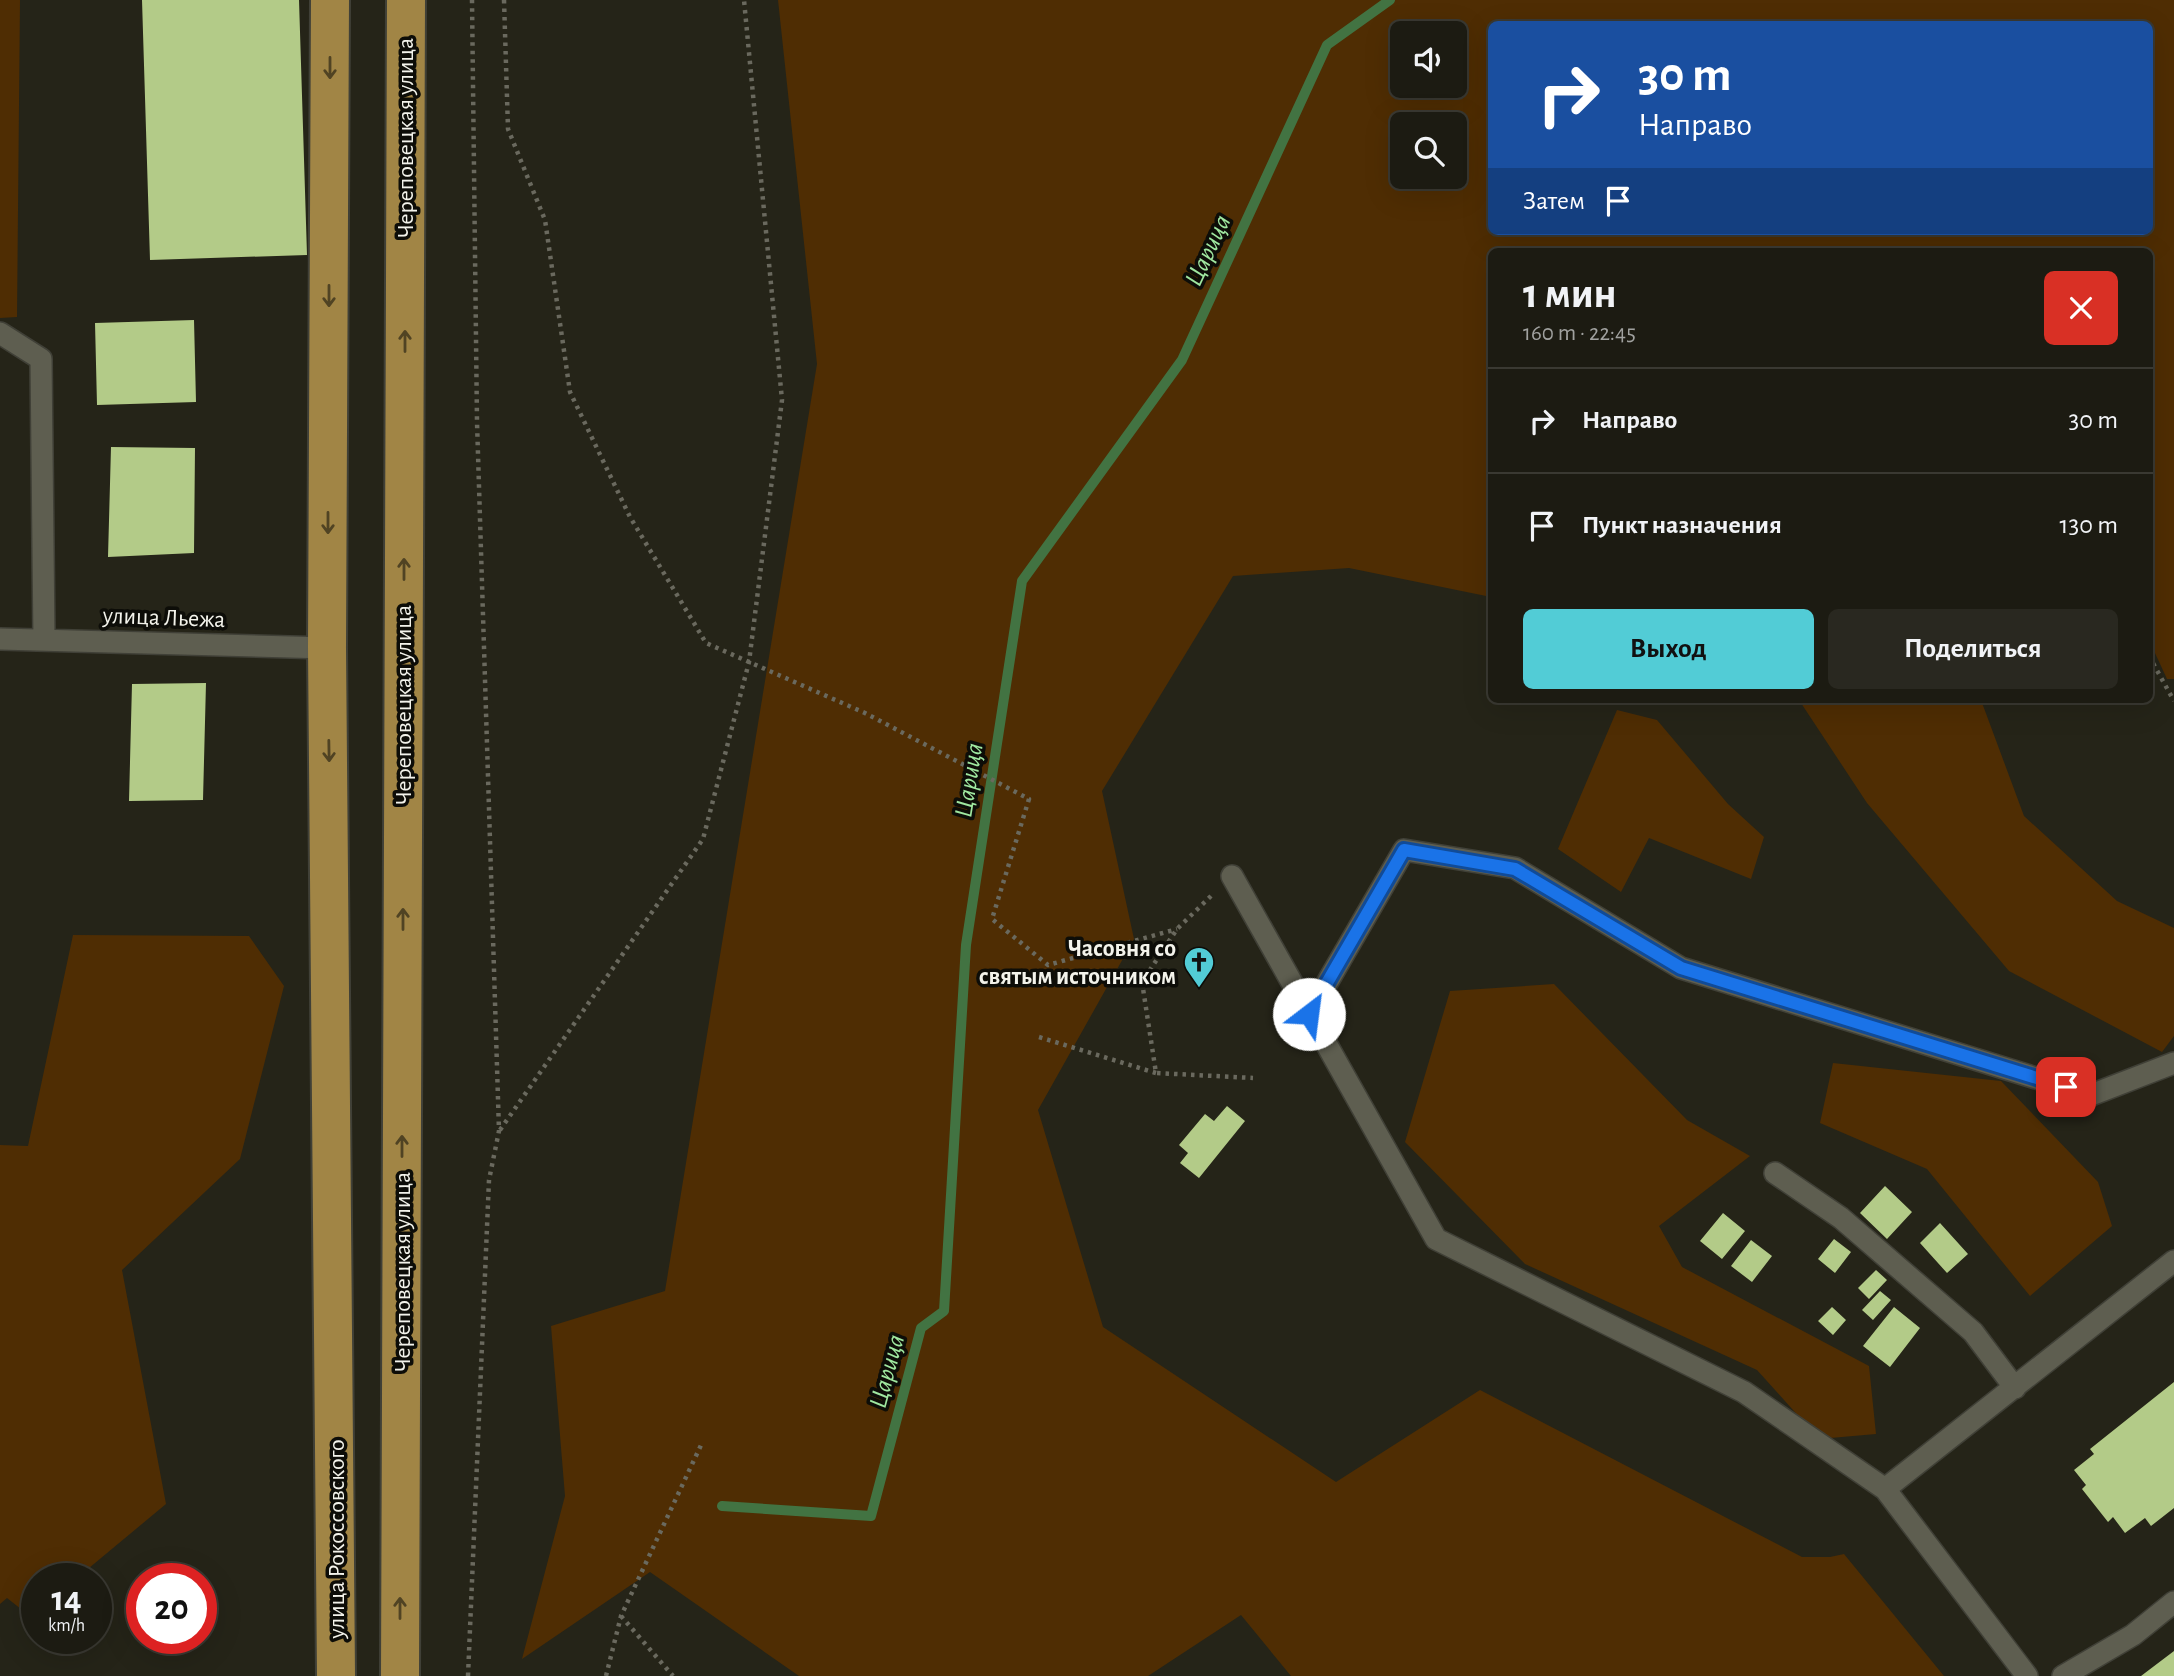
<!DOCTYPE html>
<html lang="ru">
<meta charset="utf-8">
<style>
:root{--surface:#1c1b12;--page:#292820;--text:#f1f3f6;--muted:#a0a19f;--line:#3a3932;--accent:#52ccd6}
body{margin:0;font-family:"Alegreya Sans",sans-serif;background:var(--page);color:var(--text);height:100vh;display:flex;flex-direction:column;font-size:26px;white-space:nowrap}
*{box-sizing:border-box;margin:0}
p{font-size:23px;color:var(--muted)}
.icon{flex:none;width:38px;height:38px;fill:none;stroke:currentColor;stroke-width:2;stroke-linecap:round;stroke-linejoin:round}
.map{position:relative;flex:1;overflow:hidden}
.sheet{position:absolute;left:1488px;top:248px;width:665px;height:455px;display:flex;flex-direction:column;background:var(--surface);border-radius:10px;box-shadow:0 7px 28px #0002,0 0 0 2px var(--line)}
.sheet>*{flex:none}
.top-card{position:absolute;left:1488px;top:21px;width:665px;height:214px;border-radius:10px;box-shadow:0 7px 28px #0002,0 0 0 2px var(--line);background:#1a4fa0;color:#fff;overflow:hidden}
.buttons{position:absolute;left:1390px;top:21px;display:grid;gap:14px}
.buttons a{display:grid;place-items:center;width:77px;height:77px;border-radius:10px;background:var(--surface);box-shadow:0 7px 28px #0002,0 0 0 2px var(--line);font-size:35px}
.speed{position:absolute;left:21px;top:1563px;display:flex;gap:14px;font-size:35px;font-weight:700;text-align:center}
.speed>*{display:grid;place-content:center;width:91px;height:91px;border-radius:50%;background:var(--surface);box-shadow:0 7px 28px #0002,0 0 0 2px var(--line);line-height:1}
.speed small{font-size:18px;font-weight:400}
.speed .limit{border:10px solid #d22;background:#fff;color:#111}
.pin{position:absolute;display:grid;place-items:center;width:60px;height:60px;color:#fff;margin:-30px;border-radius:14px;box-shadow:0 4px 10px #0006}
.me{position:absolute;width:77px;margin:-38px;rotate:30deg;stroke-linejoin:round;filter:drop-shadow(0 0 5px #0008)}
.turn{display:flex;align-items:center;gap:24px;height:147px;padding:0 35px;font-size:32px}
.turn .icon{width:91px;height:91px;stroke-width:2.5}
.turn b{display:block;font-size:49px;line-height:60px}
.then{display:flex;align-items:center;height:66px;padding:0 35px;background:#0003;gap:14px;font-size:26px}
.round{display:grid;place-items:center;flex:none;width:74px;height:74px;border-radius:10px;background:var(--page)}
.head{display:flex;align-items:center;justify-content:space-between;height:119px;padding:0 35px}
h1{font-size:42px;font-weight:700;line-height:52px}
.action{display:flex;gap:14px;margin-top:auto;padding:14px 35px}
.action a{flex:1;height:80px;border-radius:10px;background:var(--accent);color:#111;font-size:28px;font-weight:700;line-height:80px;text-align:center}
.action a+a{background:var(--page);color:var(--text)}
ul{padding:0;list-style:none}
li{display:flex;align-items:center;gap:21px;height:105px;padding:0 35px;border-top:2px solid var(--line)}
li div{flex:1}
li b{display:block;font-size:26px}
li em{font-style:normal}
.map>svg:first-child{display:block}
</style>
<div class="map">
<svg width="2174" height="1676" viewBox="0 0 2174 1676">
<rect width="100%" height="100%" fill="#252418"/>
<path fill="#4f2d03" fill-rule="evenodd" d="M0,0H20L17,317L0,318Z
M778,0H2174V679H2167L2149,640V252H1491V597L1349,568L1233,576L1102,791L1134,939L1038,1110L1103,1327L1336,1482L1480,1390L1802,1557H1830L1844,1554L1944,1676H1291L1241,1615L1148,1676H799L650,1572L522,1659L565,1496L551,1326L665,1291L817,364ZM1491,24H2149V231H1491ZM1402,33H1454V86H1402ZM1402,124H1454V177H1402Z
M1799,700H1981L2024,816L2117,901L2174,928V1036L2162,1052L2009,971L1867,803Z
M1617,710L1657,720L1728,804L1764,837L1751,879L1649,838L1621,892L1558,849Z
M73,935L249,936L284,986L240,1159L122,1270L166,1504L77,1578H37V1612L31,1617L7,1598L0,1604V1145L28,1146Z
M1554,984L1687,1120L1750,1156L1659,1226L1682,1267L1869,1366L1876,1434L1819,1439L1757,1370L1525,1264L1405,1142L1450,991Z
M1833,1063L2001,1081L2098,1182L2112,1226L2030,1296L1927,1169L1820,1123Z"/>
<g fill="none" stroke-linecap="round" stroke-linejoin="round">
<path stroke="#427342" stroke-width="10" d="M722,1506L871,1516L921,1328L944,1311L966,945L1022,581L1182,360L1327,45L1390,0"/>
</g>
<path fill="#b3cb88" d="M142,0H299L307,255L150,260Z
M194,320L196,402L97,405L95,323Z
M111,447L195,448L194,553L108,557Z
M206,683L203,800L129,801L132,684Z
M1227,1106L1245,1121L1199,1178L1180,1163L1188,1153L1179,1145L1205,1114L1214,1121Z
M1885,1186L1912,1212L1887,1239L1860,1213Z
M1723,1213L1745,1231L1722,1259L1700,1241Z
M1940,1223L1968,1254L1947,1273L1920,1243Z
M1834,1239L1851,1252L1835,1273L1818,1259Z
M1751,1240L1772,1256L1752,1282L1731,1266Z
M1876,1270L1887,1280L1869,1299L1858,1288Z
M1880,1291L1891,1300L1873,1320L1862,1310Z
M1832,1307L1846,1320L1833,1335L1818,1321Z
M1894,1307L1920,1328L1890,1367L1863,1346Z
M2174,1382V1508L2151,1526L2145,1518L2125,1533L2113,1517L2108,1522L2082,1489L2086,1485L2074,1470L2094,1454L2090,1449Z
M2174,1651V1676H2141Z"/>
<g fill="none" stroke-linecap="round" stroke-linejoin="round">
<g stroke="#404037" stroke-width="24">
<path id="service" d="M0,333L41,359L44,640
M0,639L327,648
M1232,876L1436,1239L1744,1392L1885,1489L2174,1261
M1309,1014L1404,850L1515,868L1681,968L2091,1095L2174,1063
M1775,1173L1841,1218L1973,1332L2015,1388
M1885,1489L2027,1676
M2063,1676L2133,1635L2174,1602"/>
</g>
<g stroke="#404037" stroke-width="42">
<path id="trunk" d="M330,0L327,648L336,1676
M400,1676L406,0"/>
</g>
<path stroke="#6a695e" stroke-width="4.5" stroke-dasharray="3.5 5" stroke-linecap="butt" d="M504,0L508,129L545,220L570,392L630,517L706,643L865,713L1029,799L992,919L1048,965L1177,929
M2149,656L2174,701
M1211,896L1177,929L1142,982L1156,1073L1253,1078
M1039,1037L1156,1073
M500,1130L703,839L749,662L782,400L744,0
M621,1616L673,1676
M468,1676L489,1180L499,1131L477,422L472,0
M606,1676L621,1616L702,1443"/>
<use href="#service" stroke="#5e5e50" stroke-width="21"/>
<use href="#trunk" stroke="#a18545" stroke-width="38"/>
</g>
<defs><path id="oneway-shaft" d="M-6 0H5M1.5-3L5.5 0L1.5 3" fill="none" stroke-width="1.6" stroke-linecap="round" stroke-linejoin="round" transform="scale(1.75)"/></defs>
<g stroke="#504323">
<use href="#oneway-shaft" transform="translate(330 68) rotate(90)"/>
<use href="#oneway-shaft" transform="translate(329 296) rotate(90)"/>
<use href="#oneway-shaft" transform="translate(405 341) rotate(-90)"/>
<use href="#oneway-shaft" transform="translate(328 523) rotate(90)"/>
<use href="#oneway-shaft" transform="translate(404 569) rotate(-90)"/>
<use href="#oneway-shaft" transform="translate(329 751) rotate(89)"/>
<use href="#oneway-shaft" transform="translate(403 919) rotate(-90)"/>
<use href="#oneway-shaft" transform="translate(402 1146) rotate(-90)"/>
<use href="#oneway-shaft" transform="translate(400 1608) rotate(-90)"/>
</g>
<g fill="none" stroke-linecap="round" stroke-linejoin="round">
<g stroke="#114b97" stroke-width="18">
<path id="route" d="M1309,1014L1404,850L1515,869L1681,968L2066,1087"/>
</g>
<use href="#route" stroke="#1a73e8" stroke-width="12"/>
</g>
<defs>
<g id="church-pin" transform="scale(1.575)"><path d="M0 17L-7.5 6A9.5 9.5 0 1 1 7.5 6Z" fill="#52ccd6" stroke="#0d0d08"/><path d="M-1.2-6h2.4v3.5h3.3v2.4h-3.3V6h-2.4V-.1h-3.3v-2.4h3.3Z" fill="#111"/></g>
</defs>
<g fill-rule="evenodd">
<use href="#church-pin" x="1199" y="962"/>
</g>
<g text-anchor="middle" stroke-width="7" stroke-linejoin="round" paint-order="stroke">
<g font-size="24" fill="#f3f3eb" stroke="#0d0d08">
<text transform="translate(405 138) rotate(-90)" y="8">Череповецкая улица</text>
<text transform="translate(164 617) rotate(2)" y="8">улица Льежа</text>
<text transform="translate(403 705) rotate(-90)" y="8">Череповецкая улица</text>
<text transform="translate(402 1272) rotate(-90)" y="8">Череповецкая улица</text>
<text transform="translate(336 1539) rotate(-90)" y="8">улица Рокоссовского</text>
</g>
<g font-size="24" font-weight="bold" fill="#f3f3eb" stroke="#0d0d08" text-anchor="end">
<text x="1176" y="956">Часовня со<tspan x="1176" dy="28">святым источником</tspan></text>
</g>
<g font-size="26" font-style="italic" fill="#a0e8a0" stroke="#0d0d08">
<text transform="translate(1207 250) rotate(-65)" y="9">Царица</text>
<text transform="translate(968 780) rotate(-81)" y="9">Царица</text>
<text transform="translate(886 1371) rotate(-75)" y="9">Царица</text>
</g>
</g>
</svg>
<div class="buttons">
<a><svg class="icon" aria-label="sound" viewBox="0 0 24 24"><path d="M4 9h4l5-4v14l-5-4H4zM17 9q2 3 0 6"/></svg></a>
<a><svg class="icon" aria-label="search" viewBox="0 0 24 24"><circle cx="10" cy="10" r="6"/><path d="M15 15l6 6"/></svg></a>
</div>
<div class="speed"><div>14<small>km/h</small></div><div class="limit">20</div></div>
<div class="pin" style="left:2066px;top:1087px;background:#d93025"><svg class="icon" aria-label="arrive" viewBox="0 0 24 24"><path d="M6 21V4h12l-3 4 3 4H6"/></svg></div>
<svg class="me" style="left:1309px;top:1014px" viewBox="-20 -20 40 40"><circle r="19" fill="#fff"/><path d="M0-13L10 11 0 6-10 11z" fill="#1a73e8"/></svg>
<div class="top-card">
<div class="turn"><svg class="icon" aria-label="right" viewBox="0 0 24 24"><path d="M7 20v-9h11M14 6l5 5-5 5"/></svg><div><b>30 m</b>Направо</div></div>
<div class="then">Затем<svg class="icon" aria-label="arrive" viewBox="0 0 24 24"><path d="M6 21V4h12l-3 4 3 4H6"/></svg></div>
</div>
<section class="sheet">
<div class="head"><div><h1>1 мин</h1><p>160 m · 22:45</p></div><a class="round" style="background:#d93025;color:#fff"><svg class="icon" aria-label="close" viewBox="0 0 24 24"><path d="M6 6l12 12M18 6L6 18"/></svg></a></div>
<ul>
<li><svg class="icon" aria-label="right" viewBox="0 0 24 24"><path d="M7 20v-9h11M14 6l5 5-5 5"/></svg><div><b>Направо</b></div><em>30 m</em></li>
<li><svg class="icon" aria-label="arrive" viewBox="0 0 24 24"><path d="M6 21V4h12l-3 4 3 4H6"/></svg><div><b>Пункт назначения</b></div><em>130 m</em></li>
</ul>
<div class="action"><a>Выход</a><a>Поделиться</a></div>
</section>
</div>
